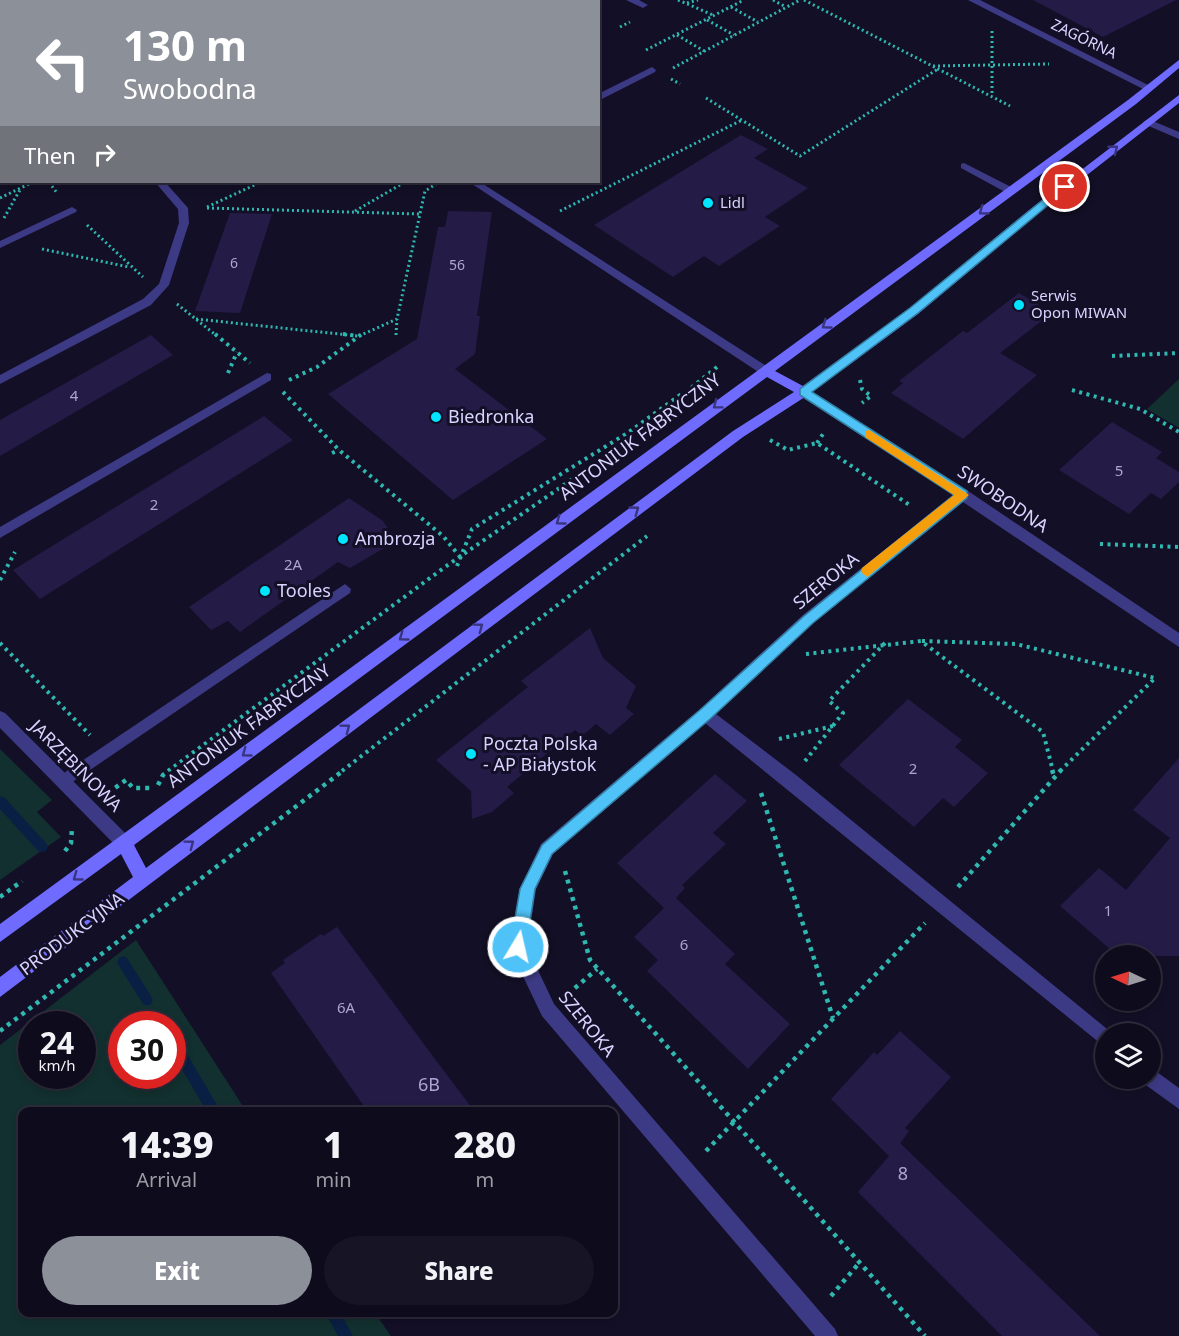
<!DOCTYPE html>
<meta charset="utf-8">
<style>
:root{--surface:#0e0b1c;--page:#171425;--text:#f1f3f6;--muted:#9b9ba3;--line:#2e2b3b;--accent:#8c9099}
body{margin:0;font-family:"Noto Sans",sans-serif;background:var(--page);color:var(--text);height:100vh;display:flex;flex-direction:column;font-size:22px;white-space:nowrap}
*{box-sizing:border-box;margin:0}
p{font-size:20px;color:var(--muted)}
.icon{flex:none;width:33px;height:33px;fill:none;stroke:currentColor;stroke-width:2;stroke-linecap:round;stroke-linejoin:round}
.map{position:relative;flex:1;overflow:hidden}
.details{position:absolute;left:18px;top:1107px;width:600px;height:210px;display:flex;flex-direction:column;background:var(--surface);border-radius:12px;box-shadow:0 3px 9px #0003,0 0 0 2px var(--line)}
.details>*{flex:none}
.guide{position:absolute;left:0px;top:0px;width:600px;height:183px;box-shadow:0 3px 9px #0003,0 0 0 2px var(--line);background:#8c9099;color:#fff;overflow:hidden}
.needle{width:39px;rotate:274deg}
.fabs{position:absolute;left:1095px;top:945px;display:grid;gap:12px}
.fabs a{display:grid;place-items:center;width:66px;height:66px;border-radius:50%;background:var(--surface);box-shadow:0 3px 9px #0003,0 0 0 2px var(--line);font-size:30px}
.speed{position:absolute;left:18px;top:1011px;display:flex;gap:12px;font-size:30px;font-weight:700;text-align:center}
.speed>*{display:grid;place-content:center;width:78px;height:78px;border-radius:50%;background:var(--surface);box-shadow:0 3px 9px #0003,0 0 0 2px var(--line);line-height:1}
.speed small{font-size:15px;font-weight:400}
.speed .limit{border:9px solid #d22;background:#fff;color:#111}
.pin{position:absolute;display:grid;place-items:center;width:51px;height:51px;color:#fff;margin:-26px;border:3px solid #fff;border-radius:50%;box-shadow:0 2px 6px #0007}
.me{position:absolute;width:66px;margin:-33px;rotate:9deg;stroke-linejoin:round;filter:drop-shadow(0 0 4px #0008)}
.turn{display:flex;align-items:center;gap:21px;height:126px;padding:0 24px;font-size:27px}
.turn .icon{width:78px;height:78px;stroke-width:2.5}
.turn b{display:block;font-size:42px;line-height:51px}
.then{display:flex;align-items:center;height:57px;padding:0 24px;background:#0003;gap:12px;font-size:22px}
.eta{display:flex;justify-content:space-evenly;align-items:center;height:102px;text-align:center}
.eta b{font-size:36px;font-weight:800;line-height:42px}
.primary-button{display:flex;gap:12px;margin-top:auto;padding:12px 24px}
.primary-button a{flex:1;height:69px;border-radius:36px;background:var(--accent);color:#fff;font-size:24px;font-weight:800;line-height:69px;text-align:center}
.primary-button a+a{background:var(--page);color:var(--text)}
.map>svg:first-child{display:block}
</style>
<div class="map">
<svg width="1179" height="1336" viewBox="0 0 1179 1336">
<rect width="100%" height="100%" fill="#130f26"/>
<path fill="#12302f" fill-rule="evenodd" d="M1179,379V428L1147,409Z
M0,749L52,800L37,812L61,837L0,880Z
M136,940L246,1111L22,1112V1312L375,1313L391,1336H0V1045ZM32,1024H82V1076H32ZM122,1024H172V1076H122Z"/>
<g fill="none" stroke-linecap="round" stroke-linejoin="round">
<path fill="#0a1f44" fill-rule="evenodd" d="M0,796L4,797L46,843L48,847L46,851L42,852L38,851L0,809Z
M123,956L127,958L151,996L153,1000L151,1004L147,1006L143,1004L119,966L117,962L119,958Z
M163,1017L168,1020L170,1024H157L159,1019Z
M172,1033L176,1035L221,1112H207L172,1052Z
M325,1312H340L353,1336H338Z"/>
</g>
<path fill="#241b47" d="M1033,0H1176L1103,37Z
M741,135L768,149L754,158L808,188L765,217L780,226L719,266L704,256L673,277L594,225Z
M448,211L492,212L477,316H480L475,354L455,369L547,439L453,500L328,394L417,339L438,227H445Z
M230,213L272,214L240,313L195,311Z
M1019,293L1052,313L1000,353L1037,375L963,439L891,393L903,383L899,381L963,331L967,333Z
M151,335L173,355L0,456V420Z
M264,416L293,440L40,599L13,570Z
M1112,422L1162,452L1156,458L1179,472V482L1161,499L1151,493L1129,514L1059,470Z
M349,498L383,521L396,541L350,568L338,562L240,632L228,621L211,630L189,607Z
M590,628L603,658L636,686L626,708L634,714L610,735L596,724L582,736L575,730L507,787L514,793L492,812L472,819L471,791L436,760L528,687L521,681Z
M908,699L962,740L955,747L988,773L954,807L943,798L914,827L839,765Z
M1179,758V956H1118L1060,906L1099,868L1126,890L1170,838L1133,810Z
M715,774L747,801L713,833L726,844L682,885L685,888L676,898L735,954L725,964L790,1024L748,1069L647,971L658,960L634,937L664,908L617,863Z
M337,927L435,1059L475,1112H368L271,973L285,963L283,960L321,934L323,936Z
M900,1031L951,1077L905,1128L909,1131L897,1148L900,1143L1100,1336H1002L858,1192L889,1156L831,1099L874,1052L877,1055Z"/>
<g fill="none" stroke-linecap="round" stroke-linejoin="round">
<path stroke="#2fb8b0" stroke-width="3" stroke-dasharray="2 3" stroke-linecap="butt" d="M457,0L459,2
M678,0L713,15
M773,0L786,7
M804,0L1010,106
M78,2L82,0
M687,3L698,0
M731,7L758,22
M707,20L734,35
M620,27L630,22
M992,31V96
M677,35L704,51
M646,50L744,0
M933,66L1049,64
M673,68L800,0
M671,79L680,84
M706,98L800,156L938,69
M49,182L57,193
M0,198L33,182
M207,207L261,182
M207,208L419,214
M355,211L405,182
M560,211L742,120
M4,218L21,188
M87,225L143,277
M42,249L129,267
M177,304L217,336
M196,319L358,336
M396,335L397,319
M359,336L397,319L425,191L439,182"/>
<path stroke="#2fb8b0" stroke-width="4" stroke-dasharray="3 4.5" stroke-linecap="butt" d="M215,334L250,363
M343,334L358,336
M1112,356L1179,353
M228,373L237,352
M289,380L317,367L362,334
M860,380L862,389L871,396L862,403
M1072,390L1140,409L1179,432
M283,392L339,450L443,536L461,558
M690,395L691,388L717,367
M770,440L788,450L817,443L911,506
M817,443L825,431
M332,453L339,450
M1100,544L1179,547
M457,566L472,529L629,432L680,395L697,392
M0,580L15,552
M922,641L1016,644L1155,678
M0,643L90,735
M806,654L921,641L1043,732L1053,771
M779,739L833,726
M805,761L843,713L829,701L885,643
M168,771L445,567L600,460
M342,771L647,536
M1060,771L1155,678"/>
<path stroke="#2fb8b0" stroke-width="4.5" stroke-dasharray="4 5" stroke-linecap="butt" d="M1052,770L1054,776
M158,785L163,775L170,770
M108,793L126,780L133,788H153
M761,793L833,1018
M65,851L71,843L72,828
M565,871L590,960L925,1336
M958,887L1061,770
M0,897L22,881
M568,994L597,969
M0,1031L344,770
M706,1151L925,923
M831,1296L860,1262"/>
<path fill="#3d3a85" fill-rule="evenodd" d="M652,67L656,70L655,72L598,101V94Z
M964,163L1015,189L1016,191L1011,194L1007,193L961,168V164Z
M155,182H165L188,208L189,223L169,285L151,305L0,384V375L143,299L159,284L179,223L178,209Z
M469,182H480L768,367V373H760Z
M72,207L77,210L76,212L0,248V241Z
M267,373L271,374V380L0,538V527Z
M345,584L351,589L350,593L68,785L63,787L58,785L56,781L58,777Z"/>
<path fill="#3d3a85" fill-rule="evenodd" d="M126,0H139L125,2Z
M165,0H177L178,2H166Z
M423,0H433L434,2H424Z
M626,0H639L648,5L643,8Z
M968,0H980L1154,88L1145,90Z
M1148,119L1179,132V139L1144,124L1143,122Z
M804,388L968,491L1179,633V647L963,502L813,623L716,714L796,775L1112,1033L1106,1034V1048L705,723L553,854L536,889L527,947L554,1004L835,1329L838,1336H815L542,1016L509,947L520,889L541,844L700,709L803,615L953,495L800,395V389Z
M0,711L5,713L130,838L132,843L130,848L124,850L118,848L0,728Z
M1150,1067L1179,1088V1109L1143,1083L1142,1078H1150Z"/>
<path fill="#6f6bff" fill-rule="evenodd" d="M1179,60V68L1136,104L775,371L803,386L910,308L1028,211L1179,95V103L1036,215L918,314L808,395L743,437L0,997V977L133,877L121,854L0,942V924L1128,100ZM767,377L794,392L733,431L146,868L134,845Z"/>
</g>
<defs><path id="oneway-chevron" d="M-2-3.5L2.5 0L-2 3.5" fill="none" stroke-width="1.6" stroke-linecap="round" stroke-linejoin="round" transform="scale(1.5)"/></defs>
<g stroke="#38347d">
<use href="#oneway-chevron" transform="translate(1114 149) rotate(-38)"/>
<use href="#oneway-chevron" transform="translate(983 211) rotate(144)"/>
<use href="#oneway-chevron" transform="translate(826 325) rotate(144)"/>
<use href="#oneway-chevron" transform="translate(717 405) rotate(143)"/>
<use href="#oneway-chevron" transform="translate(635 510) rotate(-36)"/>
<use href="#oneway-chevron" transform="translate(560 521) rotate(144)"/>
<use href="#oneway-chevron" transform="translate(479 627) rotate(-37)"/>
<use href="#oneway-chevron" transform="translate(403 637) rotate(144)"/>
<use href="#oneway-chevron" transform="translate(346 728) rotate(-37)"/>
<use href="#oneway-chevron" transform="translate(246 753) rotate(144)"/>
<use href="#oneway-chevron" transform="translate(190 844) rotate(-37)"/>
<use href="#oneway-chevron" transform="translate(77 877) rotate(144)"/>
</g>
<path fill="#4fc3f7" stroke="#337fa1" stroke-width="1.5" d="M1061,185L1070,187L918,313L812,392L967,491V498L813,623L710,719L552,854L535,889L526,947L524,952L518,954L513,952L510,947L520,889L542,845L700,710L804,616L954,495L800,395V389L910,308Z"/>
<path fill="#f59e0b" d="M869,430L969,495L867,577L861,572L862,568L954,495L865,437V431Z"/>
<g fill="#00e5ff" stroke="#130f26" stroke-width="2">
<circle cx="708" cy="203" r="6"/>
<circle cx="1019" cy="305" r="6"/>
<circle cx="436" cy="417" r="6"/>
<circle cx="343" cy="539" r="6"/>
<circle cx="265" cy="591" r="6"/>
<circle cx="471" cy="754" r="6"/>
</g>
<g text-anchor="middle" stroke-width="6" stroke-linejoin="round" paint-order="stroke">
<g font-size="14" fill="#aca6d1">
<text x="234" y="268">6</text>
<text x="457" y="270">56</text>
</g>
<g font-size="15" fill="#d9d4ff" stroke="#130f26">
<text transform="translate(1084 39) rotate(26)" y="5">ZAGÓRNA</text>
</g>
<g font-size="15" fill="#d9d4ff" stroke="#130f26" text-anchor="start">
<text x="720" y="208">Lidl</text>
<text x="1031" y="301">Serwis<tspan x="1031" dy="17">Opon MIWAN</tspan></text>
</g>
<g font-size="15" fill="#aca6d1">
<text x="74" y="401">4</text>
<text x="1119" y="476">5</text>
<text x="154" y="510">2</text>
<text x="293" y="570">2A</text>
<text x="913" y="774">2</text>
<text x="1108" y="916">1</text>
<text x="684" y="950">6</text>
<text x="346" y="1013">6A</text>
</g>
<g font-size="18" fill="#d9d4ff" stroke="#130f26" text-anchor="start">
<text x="448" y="423">Biedronka</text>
<text x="355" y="545">Ambrozja</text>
<text x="277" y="597">Tooles</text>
<text x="483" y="750">Poczta Polska<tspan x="483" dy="21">- AP Białystok</tspan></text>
</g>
<g font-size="18" fill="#d9d4ff" stroke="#130f26">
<text transform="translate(640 437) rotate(-37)" y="6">ANTONIUK FABRYCZNY</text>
<text transform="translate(1003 499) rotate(34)" y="6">SWOBODNA</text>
<text transform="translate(826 581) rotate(-39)" y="6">SZEROKA</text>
<text transform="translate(249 726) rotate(-36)" y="6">ANTONIUK FABRYCZNY</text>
<text transform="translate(76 766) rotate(45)" y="6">JARZĘBINOWA</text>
<text transform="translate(72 934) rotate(-37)" y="6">PRODUKCYJNA</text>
<text transform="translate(587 1024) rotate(51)" y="6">SZEROKA</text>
</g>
<g font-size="18" fill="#aca6d1">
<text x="429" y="1091">6B</text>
<text x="903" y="1180">8</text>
</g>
</g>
</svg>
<div class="fabs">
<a><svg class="needle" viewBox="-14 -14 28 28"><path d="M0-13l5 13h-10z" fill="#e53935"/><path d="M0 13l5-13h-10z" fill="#9b9ba3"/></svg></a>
<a><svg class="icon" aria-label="layers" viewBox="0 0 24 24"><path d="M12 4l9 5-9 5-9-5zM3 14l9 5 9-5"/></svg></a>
</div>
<div class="speed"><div>24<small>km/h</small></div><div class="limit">30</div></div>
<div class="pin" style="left:1065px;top:187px;background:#d93025"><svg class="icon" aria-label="arrive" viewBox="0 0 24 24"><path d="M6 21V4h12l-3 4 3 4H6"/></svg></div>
<svg class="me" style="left:518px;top:947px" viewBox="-20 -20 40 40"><circle r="17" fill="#4fc3f7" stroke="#fff" stroke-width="3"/><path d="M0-11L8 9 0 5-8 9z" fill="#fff"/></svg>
<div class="guide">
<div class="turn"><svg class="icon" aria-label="left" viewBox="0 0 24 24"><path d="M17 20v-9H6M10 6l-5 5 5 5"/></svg><div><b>130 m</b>Swobodna</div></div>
<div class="then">Then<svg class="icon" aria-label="right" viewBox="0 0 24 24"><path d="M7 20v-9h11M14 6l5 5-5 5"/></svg></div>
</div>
<section class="details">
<div class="eta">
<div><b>14:39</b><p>Arrival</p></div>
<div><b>1</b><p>min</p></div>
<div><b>280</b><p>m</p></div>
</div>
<div class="primary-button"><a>Exit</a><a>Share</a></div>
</section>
</div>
